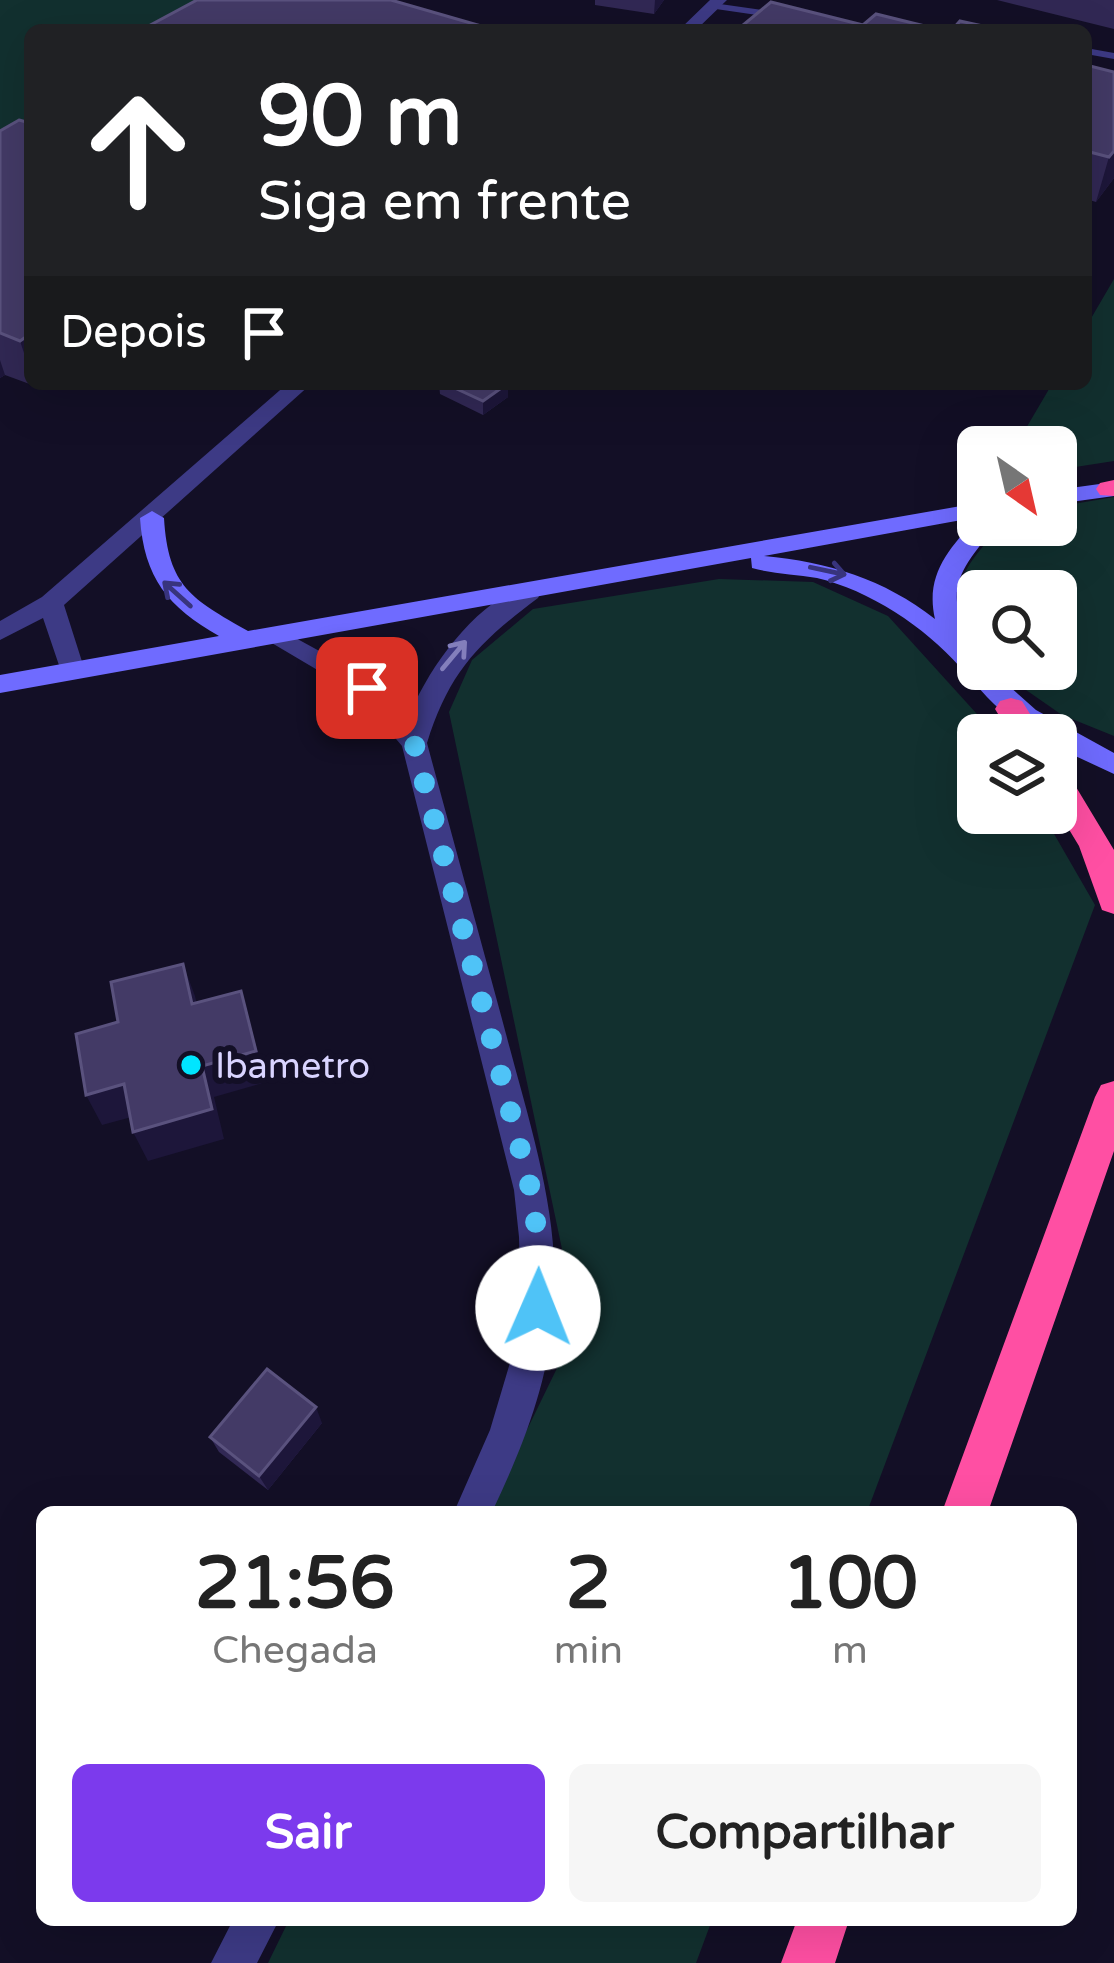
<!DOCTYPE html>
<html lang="pt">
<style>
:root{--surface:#fff;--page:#f6f6f6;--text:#222;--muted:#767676;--accent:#7c3aed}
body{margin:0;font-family:"Varela Round",sans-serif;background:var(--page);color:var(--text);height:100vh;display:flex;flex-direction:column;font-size:45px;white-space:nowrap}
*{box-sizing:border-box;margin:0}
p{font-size:39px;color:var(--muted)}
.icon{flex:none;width:66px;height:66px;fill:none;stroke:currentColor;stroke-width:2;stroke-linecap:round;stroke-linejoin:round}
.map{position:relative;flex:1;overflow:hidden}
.drawer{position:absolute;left:36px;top:1506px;width:1041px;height:420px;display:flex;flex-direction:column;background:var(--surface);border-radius:18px;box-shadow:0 12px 48px #0002}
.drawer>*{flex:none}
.guide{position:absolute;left:24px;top:24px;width:1068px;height:366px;border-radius:18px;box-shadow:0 12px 48px #0002;background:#202124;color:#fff;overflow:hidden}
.needle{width:78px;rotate:146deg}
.fabs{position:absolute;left:957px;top:426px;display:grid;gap:24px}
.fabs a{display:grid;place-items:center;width:120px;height:120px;border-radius:18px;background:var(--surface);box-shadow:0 12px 48px #0002;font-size:60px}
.pin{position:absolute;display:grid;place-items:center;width:102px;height:102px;color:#fff;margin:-51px;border-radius:24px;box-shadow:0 6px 18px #0006}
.me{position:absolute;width:132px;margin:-66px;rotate:1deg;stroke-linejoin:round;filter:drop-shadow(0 0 9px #0008)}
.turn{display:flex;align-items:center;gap:42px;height:252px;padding:0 36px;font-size:54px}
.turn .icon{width:156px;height:156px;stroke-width:2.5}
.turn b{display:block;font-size:84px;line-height:102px}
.then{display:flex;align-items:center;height:114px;padding:0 36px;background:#0003;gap:24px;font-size:45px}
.eta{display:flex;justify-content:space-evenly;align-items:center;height:204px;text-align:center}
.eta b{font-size:72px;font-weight:800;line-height:84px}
.primary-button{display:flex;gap:24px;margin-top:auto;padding:24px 36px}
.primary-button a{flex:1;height:138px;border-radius:18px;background:var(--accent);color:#fff;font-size:48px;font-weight:800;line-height:138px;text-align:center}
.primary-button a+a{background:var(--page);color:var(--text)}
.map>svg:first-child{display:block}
</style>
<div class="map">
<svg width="1114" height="1963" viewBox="0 0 1114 1963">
<rect width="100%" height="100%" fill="#130f26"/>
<path fill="#12302f" d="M0,0H227L176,30H30V116L0,134Z
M1114,279V461L1056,470V447H1015L1052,384H1086V327Z
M1114,497V736L1062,715L996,669H1056V591H978V643C941,590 964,569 1000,526L1056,525V507Z
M719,579L813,582L888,616L996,735H978V813H1042L1095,905L867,1512H487L578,1325L449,712L472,660L533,609Z
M289,1920H712L696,1963H268Z"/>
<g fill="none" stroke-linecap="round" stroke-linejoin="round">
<path fill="#3d3a85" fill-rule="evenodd" d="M713,3L784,13L790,16L784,19L709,8V4Z
M1086,48L1114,53V59L1086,54Z"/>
<path fill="#3d3a85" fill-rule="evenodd" d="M710,0H727L696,30H679Z
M287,384H311L64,605L85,671L81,677H63L43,618L0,640V621L42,597Z
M529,584L541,592L538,598C479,642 449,672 427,743C453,840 480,937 506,1034C531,1129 563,1222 553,1321C546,1389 521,1451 492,1512H454L490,1430L512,1356L520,1279L519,1237L514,1190L402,746L358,694L260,636L272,628L281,630L376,682L408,719C427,669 476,601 529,584Z
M233,1920H279L257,1963H211Z"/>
<path fill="#6f6bff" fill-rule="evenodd" d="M1114,482V496L1056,504V490Z
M978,503V517L764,556C828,562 884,579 935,619C925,576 948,549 976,520L978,525H996C967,564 943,582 966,634C972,648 978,654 978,669H990L1036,710L1114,753V774L1056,747V735C1014,735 986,695 960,667C925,627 869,590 817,578C795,574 773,574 752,568L751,558L0,693V675L219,636C168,607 144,578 140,518L152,511L164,518C168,587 192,599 248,631Z"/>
<path fill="#ff4fa3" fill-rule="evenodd" d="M1114,480V496L1100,495L1096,489L1100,483Z
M1011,698L1022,701L1043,735H1011L995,709L1000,701Z
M1056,768L1067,772L1114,850V914L1102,910L1079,846L1056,808Z
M1114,1081V1151L988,1512H942L1095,1097L1101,1085Z
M797,1920H849L835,1963H781Z"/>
</g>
<path fill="#312854" d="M595,0H664L654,14L595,5Z
M997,0H1114V29Z
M1086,65L1114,178L1096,202L1086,199Z
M30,123V384H38L35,386L5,375L0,378V131Z
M439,384H508V397L483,415L440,394Z
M322,1423L268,1490L219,1452L210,1437Z"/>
<path fill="#1d163a" d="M655,0H664L654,14Z
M1114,151V178L1096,202L1109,157Z
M30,334V371L20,341Z
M0,360L5,375L0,378Z
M508,384V397L483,415V401Z
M183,964L195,996L204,1036L192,1004Z
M241,991L266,1082L214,1097L224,1139L148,1161L133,1132L202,1066Z
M124,1084L139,1115L102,1125L86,1095Z
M316,1407L322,1423L268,1490L259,1476Z"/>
<path fill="#433a66" stroke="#5a527e" stroke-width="3" d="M197,0H391L495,30H141Z
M771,2L863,25L876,14L941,30H737Z
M960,21L1001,30H952Z
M1086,65L1114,72V151L1109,157L1086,151Z
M19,120L30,123V334L20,341L0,333V131Z
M446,384H507L483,401Z
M183,964L192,1004L241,991L256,1051L202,1066L212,1109L133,1132L124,1084L86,1095L76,1034L118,1022L111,982Z
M267,1369L316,1407L259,1476L210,1437Z"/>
<defs><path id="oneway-shaft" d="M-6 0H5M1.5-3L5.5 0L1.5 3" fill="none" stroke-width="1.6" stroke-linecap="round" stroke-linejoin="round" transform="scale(3)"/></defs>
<g stroke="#38347d">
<use href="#oneway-shaft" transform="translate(828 571) rotate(12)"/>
<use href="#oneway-shaft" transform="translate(177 594) rotate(-138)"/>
</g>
<use stroke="#837fbc" href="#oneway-shaft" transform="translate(454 655) rotate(-50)"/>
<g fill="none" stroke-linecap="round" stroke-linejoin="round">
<path stroke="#4fc3f7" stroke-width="21" stroke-dasharray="0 37.8" d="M367,688L414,743L531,1190L540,1253L538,1308"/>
</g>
<circle fill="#00e5ff" stroke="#130f26" stroke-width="4.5" cx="191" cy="1065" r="12"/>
<g text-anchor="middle" stroke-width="12" stroke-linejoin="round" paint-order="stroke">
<g font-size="36" fill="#d9d4ff" stroke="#130f26" text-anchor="start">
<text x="215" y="1078">Ibametro</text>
</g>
</g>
</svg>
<div class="fabs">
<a><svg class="needle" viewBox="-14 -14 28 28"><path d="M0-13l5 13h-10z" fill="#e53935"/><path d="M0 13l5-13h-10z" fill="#767676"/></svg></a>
<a><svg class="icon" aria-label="search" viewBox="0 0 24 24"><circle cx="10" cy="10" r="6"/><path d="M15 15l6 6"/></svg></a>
<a><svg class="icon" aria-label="layers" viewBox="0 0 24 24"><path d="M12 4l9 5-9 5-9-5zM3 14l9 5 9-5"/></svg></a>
</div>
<div class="pin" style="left:367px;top:688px;background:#d93025"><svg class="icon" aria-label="arrive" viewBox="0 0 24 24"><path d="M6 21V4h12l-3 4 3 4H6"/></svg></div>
<svg class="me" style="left:538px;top:1308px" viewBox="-20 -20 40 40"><circle r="19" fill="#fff"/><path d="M0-13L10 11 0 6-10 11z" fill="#4fc3f7"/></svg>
<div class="guide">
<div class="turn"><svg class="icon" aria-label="ahead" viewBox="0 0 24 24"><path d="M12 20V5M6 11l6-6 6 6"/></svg><div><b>90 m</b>Siga em frente</div></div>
<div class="then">Depois<svg class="icon" aria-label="arrive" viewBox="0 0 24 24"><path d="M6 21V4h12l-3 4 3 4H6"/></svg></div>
</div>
<section class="drawer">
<div class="eta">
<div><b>21:56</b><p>Chegada</p></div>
<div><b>2</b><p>min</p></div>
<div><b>100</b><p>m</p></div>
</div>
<div class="primary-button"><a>Sair</a><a>Compartilhar</a></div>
</section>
</div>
